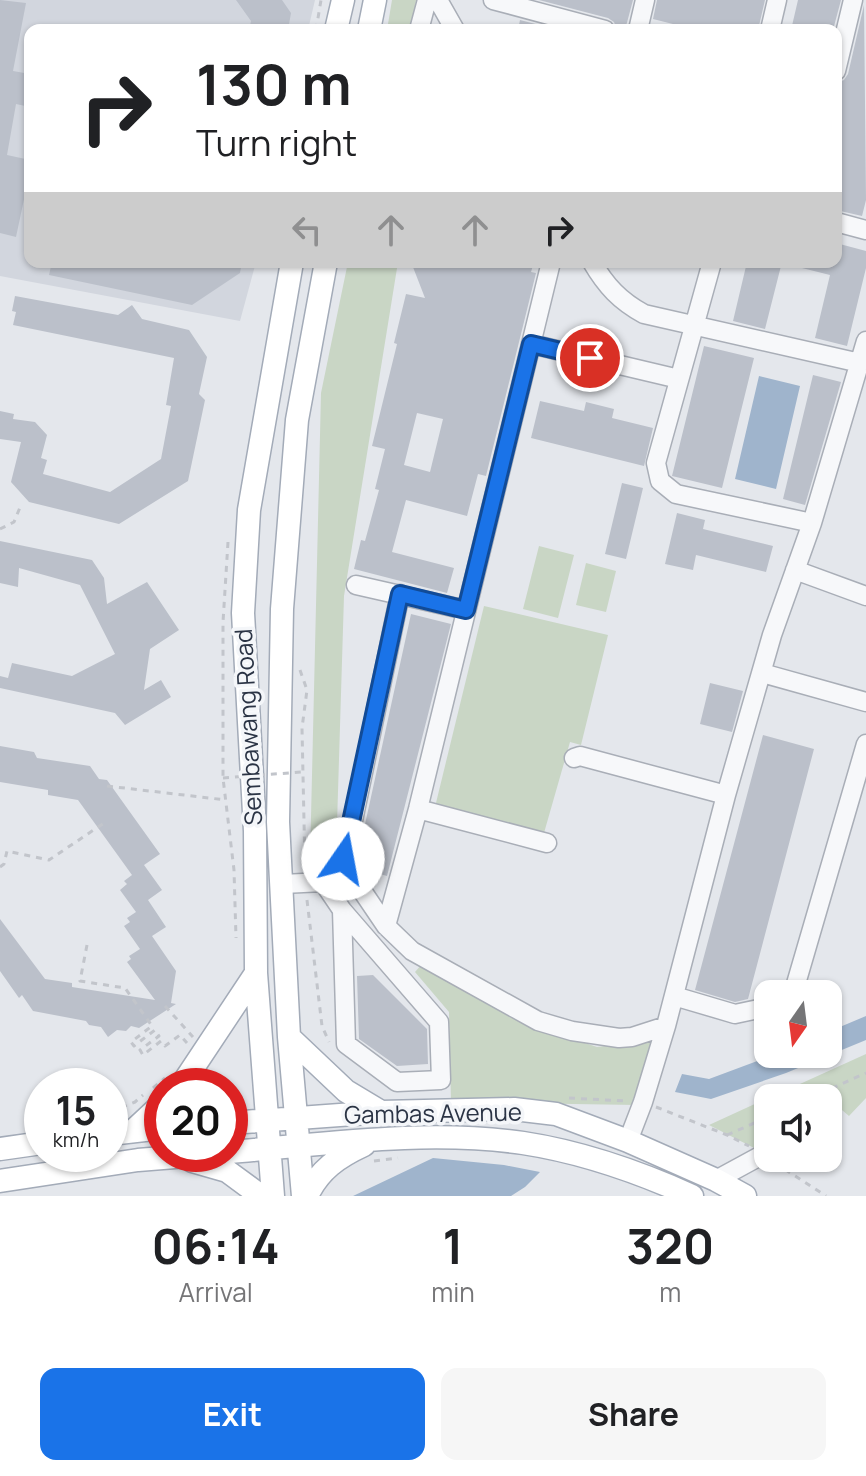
<!DOCTYPE html>
<style>
:root{--surface:#fff;--page:#f6f6f6;--text:#202124;--muted:#757577;--accent:#1a73e8}
body{margin:0;font-family:Manrope,sans-serif;background:var(--page);color:var(--text);height:100vh;display:flex;flex-direction:column;font-size:30px;white-space:nowrap}
*{box-sizing:border-box;margin:0}
p{font-size:26px;color:var(--muted)}
.icon{flex:none;width:44px;height:44px;fill:none;stroke:currentColor;stroke-width:2;stroke-linecap:round;stroke-linejoin:round}
.map{position:relative;height:1196px;overflow:hidden}
.drawer{display:flex;flex-direction:column;background:var(--surface);flex:1}
.drawer>*{flex:none}
.hud{position:absolute;left:24px;top:24px;width:818px;height:244px;border-radius:16px;box-shadow:0 2px 6px #0004;background:#fff;color:var(--text);overflow:hidden}
.needle{width:52px;rotate:194deg}
.fabs{position:absolute;left:754px;top:980px;display:grid;gap:16px}
.fabs a{display:grid;place-items:center;width:88px;height:88px;border-radius:16px;background:var(--surface);box-shadow:0 2px 6px #0004;font-size:40px}
.speed{position:absolute;left:24px;top:1068px;display:flex;gap:16px;font-size:40px;font-weight:700;text-align:center}
.speed>*{display:grid;place-content:center;width:104px;height:104px;border-radius:50%;background:var(--surface);box-shadow:0 2px 6px #0004;line-height:1}
.speed small{font-size:20px;font-weight:400}
.speed .limit{border:12px solid #d22;background:#fff;color:#111}
.pin{position:absolute;display:grid;place-items:center;width:68px;height:68px;color:#fff;margin:-34px;border:4px solid #fff;border-radius:50%;box-shadow:0 2px 8px #0007}
.me{position:absolute;width:88px;margin:-44px;rotate:12deg;stroke-linejoin:round;filter:drop-shadow(0 0 6px #0008)}
.turn{display:flex;align-items:center;gap:28px;height:168px;padding:0 40px;font-size:36px}
.turn .icon{width:104px;height:104px;stroke-width:2.5}
.turn b{display:block;font-size:56px;line-height:68px}
.lanes{display:flex;align-items:center;height:76px;padding:0 40px;background:#0003;justify-content:center;gap:40px;direction:ltr}
.lanes .off{opacity:.35}
.eta{display:flex;justify-content:space-evenly;align-items:center;height:136px;text-align:center}
.eta b{font-size:48px;font-weight:700;line-height:56px}
.primary-button{display:flex;gap:16px;margin-top:auto;padding:16px 40px}
.primary-button a{flex:1;height:92px;border-radius:16px;background:var(--accent);color:#fff;font-size:32px;font-weight:700;line-height:92px;text-align:center}
.primary-button a+a{background:var(--page);color:var(--text)}
.map>svg:first-child{display:block}
</style>
<div class="map">
<svg width="866" height="1196" viewBox="0 0 866 1196">
<rect width="100%" height="100%" fill="#e4e7ec"/>
<path fill="#d2d6de" d="M0,0H315L308,30H30V262H256L240,321L0,276Z"/>
<path fill="#c9d6c5" d="M392,0H416L413,30H387Z
M348,262H398L344,596L336,857L310,860L321,393Z
M539,546L574,555L558,618L523,609Z
M586,563L616,571L606,612L576,605Z
M484,606L608,635L581,745L570,742L544,833L435,807Z
M422,964L535,1026L597,1047L654,1040L637,1105L451,1102L449,1012L415,972Z
M866,1054V1098L849,1116L828,1098H769Z
M768,1098V1155L709,1125Z"/>
<path fill="#9fb4cc" d="M759,376L800,386L776,489L735,479Z
M866,1016V1040L786,1073L711,1099L675,1092L682,1074L709,1079L776,1054H828V1032Z
M433,1158L504,1165L540,1172L525,1187L511,1196H353Z"/>
<path fill="#bbc0ca" fill-rule="evenodd" d="M0,0L26,3L13,71L30,74V107L16,104L7,155L30,160V171L16,237L0,233Z
M236,0H282L291,13L288,30H249L251,21Z
M539,0H633L625,30H617L614,22L608,18Z
M657,0H765L758,30H697L653,19Z
M798,0H841L833,30H791Z
M864,5L866,200L862,216L836,210V112L842,88L836,87V83L844,80L848,74Z
M520,20L559,30H518Z
M836,243L866,251V268L847,346L815,338L830,275L794,266V262H836Z
M52,262H169L187,265L193,262H242L240,273L192,305L49,275Z
M411,262H534L531,272L536,273L486,476L478,474L467,516L406,500L392,552L454,568L447,593L354,569L361,540L365,541L379,490L375,489L385,449L372,446L397,344L394,343L406,294L425,298ZM417,413L443,419L430,472L404,465Z
M747,262H782L765,329L733,321Z
M15,296L118,315L132,305L142,319L189,330L207,357L199,394L205,400L188,481L119,524L29,502L11,482L21,442L0,439V411L14,414L13,419L35,422L47,435L41,458L47,460L43,474L110,492L161,459L171,406L166,405L174,358L13,325L16,312L12,311Z
M704,346L754,358L722,488L672,476Z
M813,375L841,382L805,505L783,499Z
M540,401L584,411L586,402L614,409L612,418L653,428L644,466L531,438Z
M622,483L643,488L626,559L605,554Z
M677,513L705,520L703,529L773,546L766,572L696,555L693,570L665,564Z
M0,541L92,560L104,578L107,604L147,582L179,630L150,649L144,690L161,680L171,697L125,725L115,713L0,688V676L8,678L12,663L72,676L115,654L80,585L19,568L18,587L0,583Z
M411,614L451,624L387,876L362,869L357,861Z
M710,683L743,691L732,732L700,724Z
M763,735L814,749L748,999L735,1002L695,990Z
M0,746L34,752L37,758L90,766L99,779L107,780L160,854L144,865L162,890L148,900L166,927L152,936L176,971L171,1003L176,1004L139,1028L131,1026L126,1031L117,1030L108,1037L101,1027L89,1025L86,1021L33,1011L22,995L19,998L0,971V919L45,979L72,983V987L155,1000L127,962L131,959L129,956L140,949L124,926L130,922L127,918L136,912L120,890L127,884L124,881L132,875L78,800L48,795V790L0,782Z
M373,975L427,1029L428,1064L397,1066L359,1039L357,976Z"/>
<g fill="none" stroke-linecap="round" stroke-linejoin="round">
<g stroke="#a9aeb7" stroke-width="21">
<path id="minor" d="M438,0L455,30
M493,0L605,30
M419,30L427,0
M638,30L645,0
M770,30L777,0
M836,71L853,0
M836,222L866,230
M592,262C606,286 620,301 644,314L860,363
M712,262L656,463L660,481L676,494L812,523
M531,344L679,379
M795,570L866,596
M356,585L466,610
M400,594L344,864L386,926L412,951L538,1021L572,1031L619,1038L632,1037L666,1026
M762,673L866,702
M574,758L580,756L726,795
M418,809L547,843
M283,884L323,882L342,910L439,1022L441,1080L397,1082L346,1044L342,910
M386,926L418,809L551,262
M793,994L866,744
M674,996L735,1014L768,1007
M628,1141L643,1102L666,1026L726,795L772,635L812,523L866,341
M716,1180L762,1155L768,1148"/>
</g>
<g stroke="#a3abb8" stroke-width="25">
<path id="major" d="M336,30L343,0
M369,30L375,0
M289,1037L346,1091L381,1112
M181,1086L256,973
M230,1123L381,1112L514,1109L556,1114L628,1141L716,1180L745,1196
M134,1130L162,1104
M110,1134L162,1128
M0,1149L42,1143
M230,1152C326,1144 427,1129 523,1143C582,1152 639,1172 692,1196
M192,1161L227,1171L261,1196
M0,1181L138,1160L212,1154
M273,1196L256,973L255,831L243,613L249,510L292,262
M303,1196L289,1037L278,822L282,609L297,420L326,262
M307,1196C319,1170 338,1157 364,1145"/>
</g>
<path stroke="#c2c5cb" stroke-width="3" stroke-dasharray="6 6" stroke-linecap="butt" d="M316,30L321,0
M0,529L14,522L21,505
M228,542L223,622V778L234,870L236,938
M300,670L307,690L302,728L305,868
M107,786L226,800
M0,867L4,864L7,851L49,860L107,821
M307,900L322,1026L329,1042
M87,945L80,981L125,988L152,1026L131,1042L134,1046L155,1030L159,1036L140,1050L143,1055L161,1041L165,1046L180,1035L187,1043
M165,1006L193,1037
M153,1088L165,1078
M569,1098L626,1101
M810,1098L866,1073
M656,1107L727,1135L749,1146
M110,1112L135,1102L143,1095
M727,1135L768,1117
M374,1161L398,1158
M775,1163L826,1196"/>
<use href="#minor" stroke="#f7f8fa" stroke-width="18"/>
<use href="#major" stroke="#fff" stroke-width="22"/>
<path stroke="#c2c5cb" stroke-width="3" stroke-dasharray="6 6" stroke-linecap="butt" d="M223,778L301,772"/>
</g>
<g fill="none" stroke-linecap="round" stroke-linejoin="round">
<g stroke="#114b97" stroke-width="20">
<path id="route" d="M343,859L400,594L466,610L531,344L590,358"/>
</g>
<use href="#route" stroke="#1a73e8" stroke-width="14"/>
</g>
<g text-anchor="middle" stroke-width="7" stroke-linejoin="round" paint-order="stroke">
<g font-size="24" fill="#2b3445" stroke="#f4f6f9">
<text transform="translate(249 727) rotate(-93)" y="8">Sembawang Road</text>
<text transform="translate(433 1114) rotate(-1)" y="8">Gambas Avenue</text>
</g>
</g>
</svg>
<div class="fabs">
<a><svg class="needle" viewBox="-14 -14 28 28"><path d="M0-13l5 13h-10z" fill="#e53935"/><path d="M0 13l5-13h-10z" fill="#757577"/></svg></a>
<a><svg class="icon" aria-label="sound" viewBox="0 0 24 24"><path d="M4 9h4l5-4v14l-5-4H4zM17 9q2 3 0 6"/></svg></a>
</div>
<div class="speed"><div>15<small>km/h</small></div><div class="limit">20</div></div>
<div class="pin" style="left:590px;top:358px;background:#d93025"><svg class="icon" aria-label="arrive" viewBox="0 0 24 24"><path d="M6 21V4h12l-3 4 3 4H6"/></svg></div>
<svg class="me" style="left:343px;top:859px" viewBox="-20 -20 40 40"><circle r="19" fill="#fff"/><path d="M0-13L10 11 0 6-10 11z" fill="#1a73e8"/></svg>
<div class="hud">
<div class="turn"><svg class="icon" aria-label="right" viewBox="0 0 24 24"><path d="M7 20v-9h11M14 6l5 5-5 5"/></svg><div><b>130 m</b>Turn right</div></div>
<div class="lanes"><svg class="icon off" aria-label="left" viewBox="0 0 24 24"><path d="M17 20v-9H6M10 6l-5 5 5 5"/></svg><svg class="icon off" aria-label="ahead" viewBox="0 0 24 24"><path d="M12 20V5M6 11l6-6 6 6"/></svg><svg class="icon off" aria-label="ahead" viewBox="0 0 24 24"><path d="M12 20V5M6 11l6-6 6 6"/></svg><svg class="icon" aria-label="right" viewBox="0 0 24 24"><path d="M7 20v-9h11M14 6l5 5-5 5"/></svg></div>
</div>
</div>
<section class="drawer">
<div class="eta">
<div><b>06:14</b><p>Arrival</p></div>
<div><b>1</b><p>min</p></div>
<div><b>320</b><p>m</p></div>
</div>
<div class="primary-button"><a>Exit</a><a>Share</a></div>
</section>
